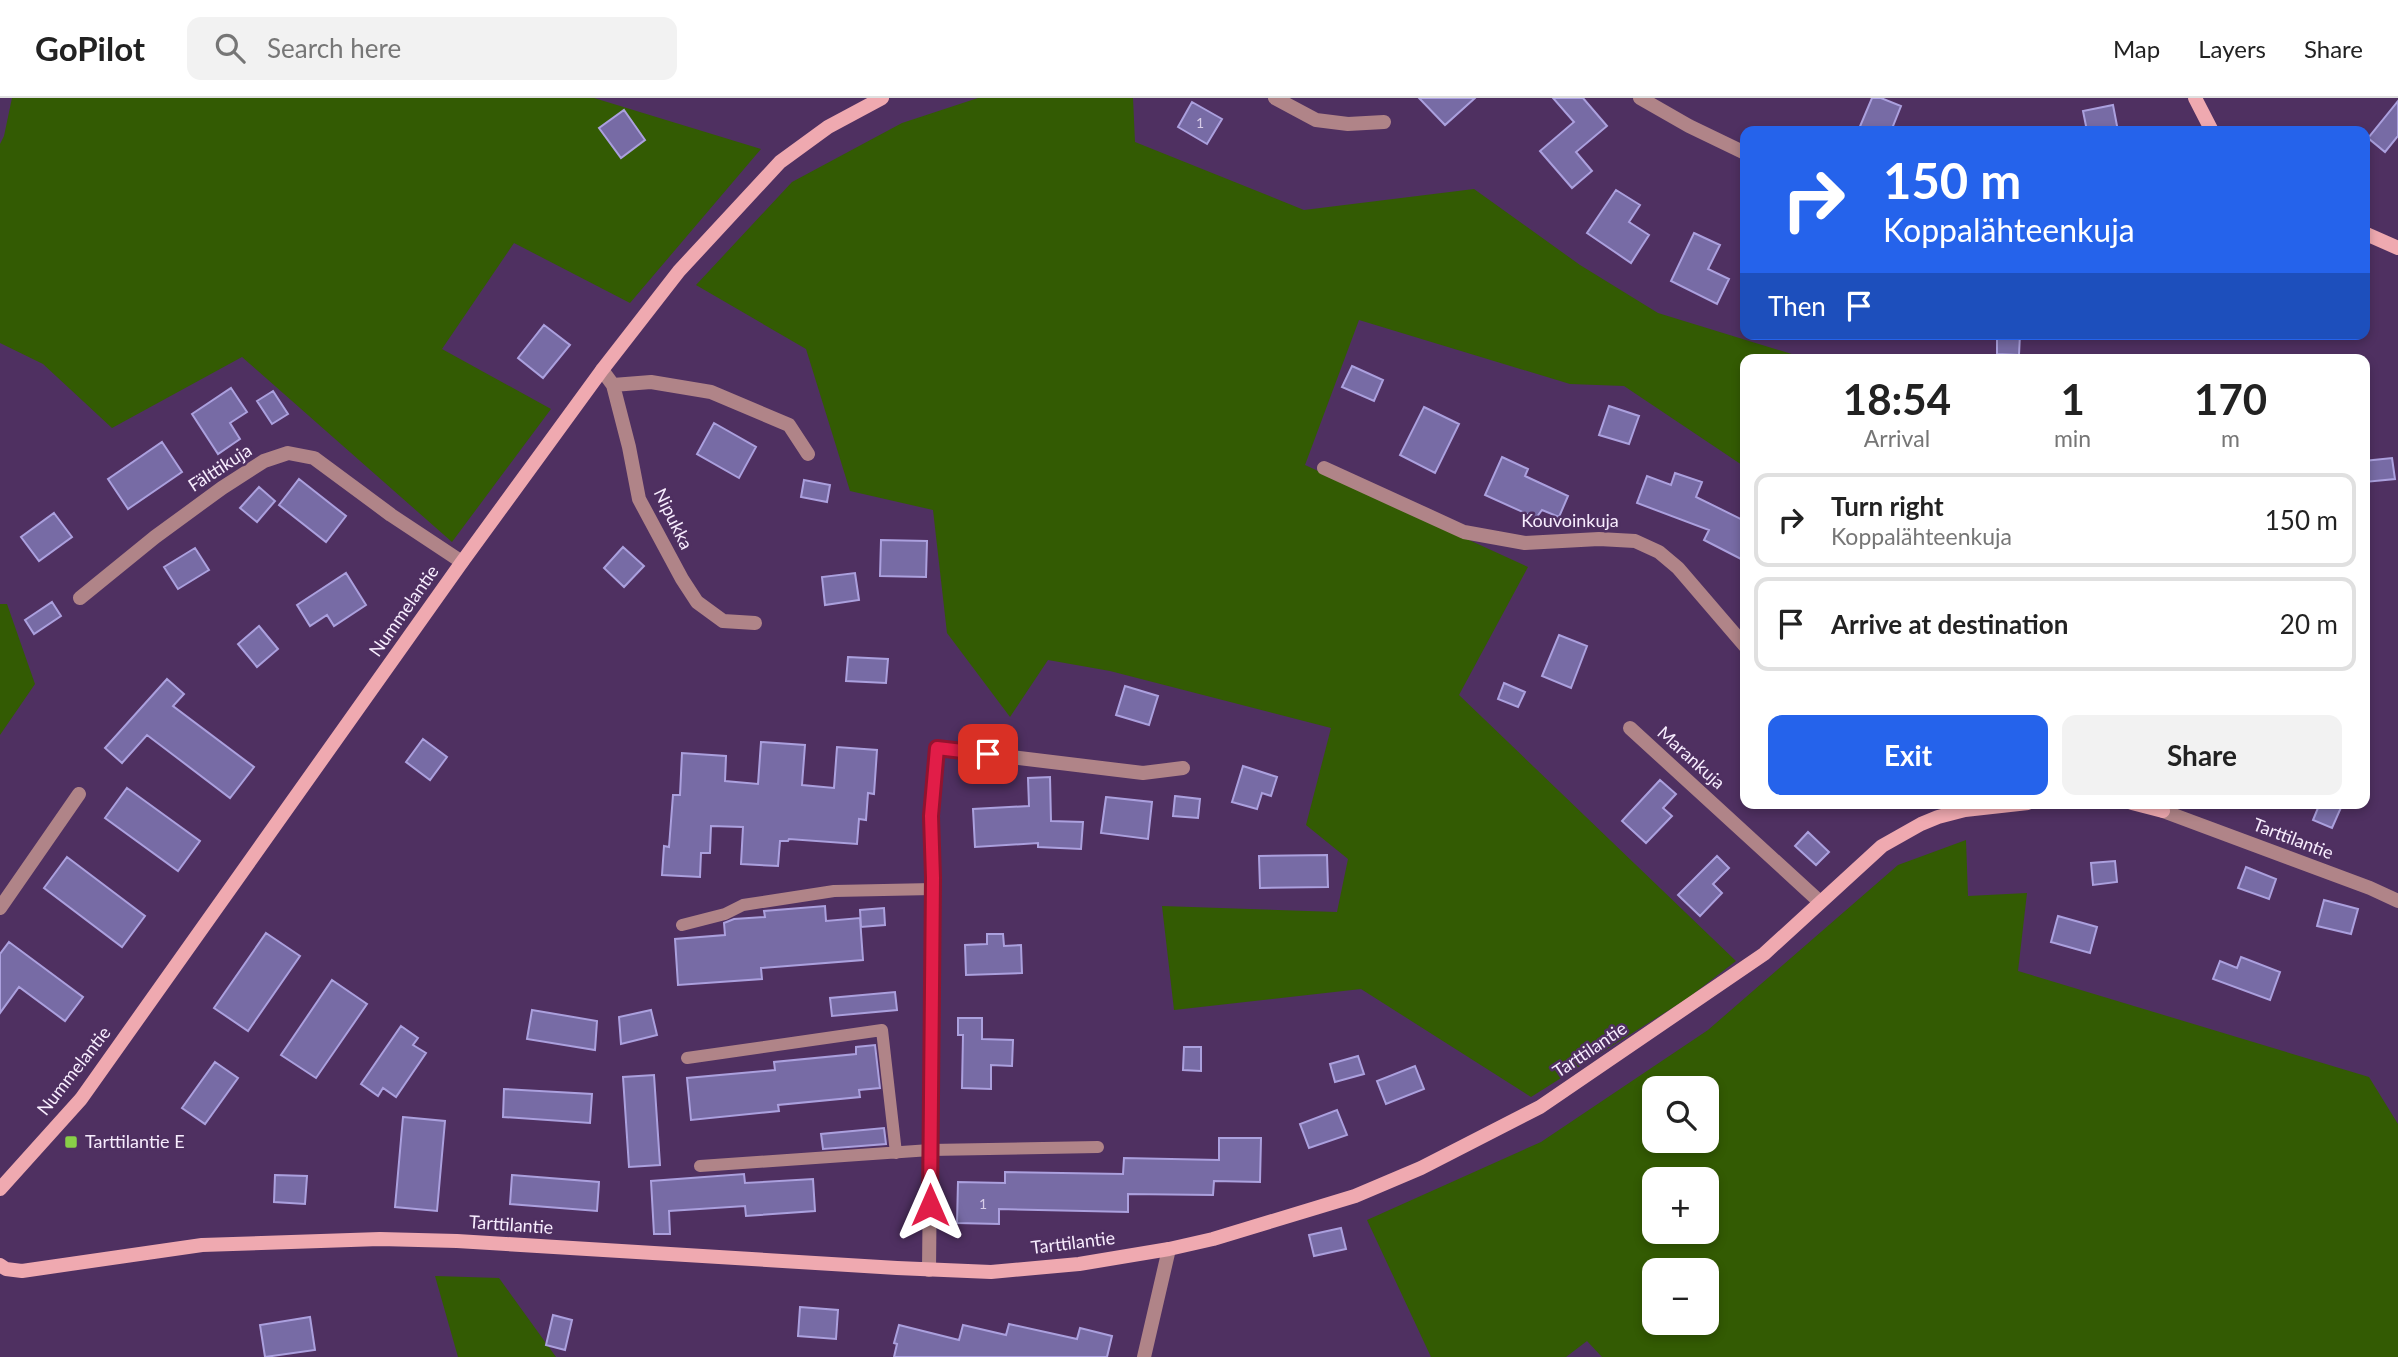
<!DOCTYPE html>
<meta charset="utf-8">
<style>
:root{--surface:#fff;--page:#f2f2f2;--text:#222;--muted:#767676;--line:#e0e0e0;--accent:#2563eb}
body{margin:0;font-family:Lato,sans-serif;background:var(--page);color:var(--text);height:100vh;display:flex;flex-direction:column;font-size:26px;white-space:nowrap}
*{box-sizing:border-box;margin:0}
p{font-size:23px;color:var(--muted)}
.icon{flex:none;width:38px;height:38px;fill:none;stroke:currentColor;stroke-width:2;stroke-linecap:round;stroke-linejoin:round}
.map{position:relative;flex:1;overflow:hidden}
.sheet{position:absolute;left:1740px;top:256px;width:630px;height:455px;display:flex;flex-direction:column;background:var(--surface);border-radius:14px;box-shadow:0 4px 10px #0003}
.sheet>*{flex:none}
.hud{position:absolute;left:1740px;top:28px;width:630px;height:214px;border-radius:14px;box-shadow:0 4px 10px #0003;background:#2563eb;color:#fff;overflow:hidden}
.tools{position:absolute;left:1642px;top:978px;display:grid;gap:14px}
.tools a{display:grid;place-items:center;width:77px;height:77px;border-radius:14px;background:var(--surface);box-shadow:0 4px 10px #0003;font-size:35px}
.pin{position:absolute;display:grid;place-items:center;width:60px;height:60px;color:#fff;margin:-30px;border-radius:14px;box-shadow:0 4px 10px #0006}
.me{position:absolute;width:77px;margin:-38px;rotate:0deg;stroke-linejoin:round;filter:drop-shadow(0 0 5px #0008)}
.turn{display:flex;align-items:center;gap:24px;height:147px;padding:0 28px;font-size:32px}
.turn .icon{width:91px;height:91px;stroke-width:2.5}
.turn b{display:block;font-size:49px;line-height:60px}
.then{display:flex;align-items:center;height:66px;padding:0 28px;background:#0003;gap:14px;font-size:26px}
.eta{display:flex;justify-content:space-evenly;align-items:center;height:119px;text-align:center}
.eta b{font-size:42px;font-weight:700;line-height:49px}
.primary-button{display:flex;gap:14px;margin-top:auto;padding:14px 28px}
.primary-button a{flex:1;height:80px;border-radius:14px;background:var(--accent);color:#fff;font-size:28px;font-weight:700;line-height:80px;text-align:center}
.primary-button a+a{background:var(--page);color:var(--text)}
ul{padding:0;list-style:none}
li{display:flex;align-items:center;gap:21px;height:94px;margin:0 14px 10px;padding:0 14px;border:4px solid var(--line);border-radius:14px}
li div{flex:1}
li b{display:block;font-size:26px}
li em{font-style:normal}
header{display:flex;align-items:center;gap:42px;box-sizing:border-box;height:98px;padding:0 35px;background:var(--surface);border-bottom:2px solid var(--line)}
header strong{font-size:33px}
nav{display:flex;gap:38px;margin-inline-start:auto;font-size:24px}
.search{width:490px;height:63px;background:var(--page);display:flex;align-items:center;gap:18px;box-sizing:border-box;padding:0 24px;border-radius:14px;color:var(--muted);font-size:26px}
.map>svg:first-child{display:block}
</style>
<header>
<strong>GoPilot</strong>
<div class="search"><svg class="icon" aria-label="search" viewBox="0 0 24 24"><circle cx="10" cy="10" r="6"/><path d="M15 15l6 6"/></svg>Search here</div>
<nav><a>Map</a><a>Layers</a><a>Share</a></nav>
</header>
<div class="map">
<svg width="2398" height="1259" viewBox="0 0 2398 1259">
<rect width="100%" height="100%" fill="#4f3061"/>
<path fill="#335b03" fill-rule="evenodd" d="M12,0H594L761,51L630,205L514,145L442,251L551,311L452,444L242,259L112,330L43,266L0,245V46L4,38Z
M978,0H1133L1135,44L1304,112L1474,91L1580,167L1658,215L1808,261H1745V369L1624,288L1570,286L1359,222L1305,367L1528,469L1459,597L1736,863L1688,900L1531,999L1361,891L1174,912L1162,808L1337,814L1348,761L1306,727L1331,630L1110,573L1048,562L1010,619L947,535L933,412L850,393L806,251L696,187L792,84L902,25Z
M0,506H7L35,586L0,637Z
M1966,742L1968,798L2027,795L2018,873L2369,979L2398,1026V1259H1602L1587,1243L1566,1259H1431L1367,1122L1541,1044L1708,932L1898,767ZM1654,990H1706V1043H1654ZM1654,1082H1706V1134H1654ZM1706,1172V1225H1654V1172Z
M435,1178L499,1180L556,1259H458Z"/>
<path fill="#776ba5" stroke="#aba0de" stroke-width="2" d="M1419,0H1475L1445,27Z
M1553,0H1583L1607,28L1576,54L1592,73L1572,90L1540,53L1574,24Z
M1872,0H1881L1901,8L1891,33H1858Z
M2398,3V38L2385,54L2368,40Z
M1192,4L1222,21L1207,46L1178,29Z
M2113,7L2118,33H2087L2083,13Z
M624,12L645,42L621,60L599,30Z
M1616,92L1640,107L1629,124L1649,137L1631,165L1587,135Z
M1694,135L1720,147L1708,171L1729,181L1717,206L1671,183Z
M544,227L570,247L543,280L518,260Z
M1997,236H2020L2019,257L1997,256Z
M1352,268L1383,282L1374,303L1342,289Z
M231,290L247,314L230,325L240,341L218,356L192,316Z
M273,293L288,316L272,326L257,303Z
M1609,308L1639,318L1629,346L1599,337Z
M1424,309L1459,326L1435,375L1400,357Z
M714,325L756,349L739,380L697,356Z
M162,344L182,374L128,411L108,381Z
M1502,359L1528,371L1525,378L1568,398L1559,419L1542,412L1536,420L1485,397Z
M2392,360L2395,381L2365,384L2364,363Z
M1675,375L1702,384L1696,399L1745,423V463L1704,442L1709,432L1637,405L1647,378L1671,387Z
M299,381L346,418L326,444L279,407Z
M804,382L830,387L827,404L801,399Z
M259,389L275,403L257,424L240,410Z
M54,415L72,439L39,463L21,439Z
M881,442L927,443L926,479L880,478Z
M623,449L644,468L624,489L604,470Z
M195,450L209,472L178,491L164,469Z
M346,475L366,507L334,528L327,517L310,528L297,507Z
M855,475L859,502L825,507L822,479Z
M52,504L61,518L34,536L25,522Z
M259,528L278,551L257,569L238,546Z
M1559,537L1587,548L1571,590L1542,578Z
M848,559L888,561L886,585L846,583Z
M167,581L184,596L173,608L254,669L230,700L147,637L122,665L105,650Z
M1504,585L1525,594L1518,609L1498,601Z
M1125,588L1158,598L1149,627L1116,617Z
M423,641L447,659L430,682L406,664Z
M761,644L805,647L802,687L834,690L837,649L877,652L874,696L868,695L866,722L859,721L857,746L789,741L788,743H780L778,768L741,766L743,729L711,728L710,755H701L700,779L662,777L664,748L669,749L673,697H680L682,655L726,658L725,683L758,686Z
M1243,668L1277,679L1271,698L1262,695L1257,711L1232,704Z
M1050,679L1051,723L1083,724L1081,751L1038,749V745L975,749L973,711L1029,708L1028,680Z
M1660,682L1676,696L1663,710L1672,718L1646,745L1622,723Z
M127,690L200,743L178,773L105,720Z
M1175,698L1200,701L1198,720L1173,718Z
M1106,699L1152,704L1148,741L1101,735Z
M2320,705H2343L2332,730L2313,722Z
M1808,734L1829,754L1816,767L1795,748Z
M1327,757L1328,789L1260,790L1259,758Z
M1717,758L1729,770L1713,786L1722,795L1700,818L1678,797Z
M67,759L145,818L122,849L44,790Z
M2115,763L2117,784L2093,787L2091,765Z
M2246,769L2276,781L2269,801L2238,790Z
M2324,802L2358,811L2351,836L2317,828Z
M825,808L826,823L860,820L863,862L761,870L762,881L678,887L675,841L725,837L724,825L734,821L765,819L764,813Z
M884,810L885,827L861,829L860,812Z
M2058,818L2097,829L2090,855L2051,844Z
M266,835L300,858L248,933L214,910Z
M987,836H1003L1004,848L1021,847L1022,875L966,877L965,847L987,846Z
M9,844L83,899L65,923L19,889L0,915V856Z
M2241,859L2280,874L2270,902L2213,881L2220,863L2237,870Z
M332,882L367,906L316,980L281,957Z
M895,894L897,912L832,918L830,900Z
M532,912L597,923L595,952L527,941Z
M651,912L657,937L621,946L619,919Z
M958,920H982V941L1013,942L1012,968L991,967V991L962,990L963,937H958Z
M401,928L418,940L413,947L426,955L396,999L383,990L378,998L361,986Z
M875,947L880,990L859,992L860,999L778,1007L779,1013L691,1022L687,980L775,972L774,964L856,956V949Z
M1184,949H1201V973L1183,972Z
M1358,958L1364,976L1335,984L1330,966Z
M215,964L238,980L205,1026L182,1010Z
M1415,968L1424,991L1386,1006L1377,983Z
M654,977L660,1067L629,1069L623,979Z
M504,991L592,996L590,1025L503,1019Z
M1337,1012L1347,1037L1309,1050L1300,1026Z
M403,1019L445,1023L437,1113L395,1109Z
M884,1030L886,1046L823,1051L821,1036Z
M1219,1040H1261L1260,1084L1214,1083L1213,1097L1128,1096V1114L999,1111V1126L957,1125L958,1084L1005,1085V1074L1123,1076L1124,1060L1219,1062Z
M744,1076L745,1085L813,1081L815,1113L746,1118L745,1108L669,1113L670,1136H654L651,1083Z
M275,1077L307,1078L305,1106L274,1104Z
M512,1077L599,1084L597,1113L510,1106Z
M1341,1130L1346,1151L1314,1158L1309,1137Z
M800,1209L838,1212L836,1241L798,1238Z
M553,1217L572,1222L565,1252L546,1247Z
M310,1219L315,1252L265,1259L260,1227Z
M1009,1226L1077,1241L1080,1230L1112,1238L1107,1259H894L897,1246L894,1245L899,1227L959,1242L963,1227L1006,1237Z"/>
<g fill="none" stroke-linecap="round" stroke-linejoin="round">
<path stroke="#b08488" stroke-width="12" d="M682,827L725,816L743,807L834,793L933,791
M687,960L882,932L896,1055
M700,1068L930,1052L1098,1049"/>
<path stroke="#b08488" stroke-width="14" d="M1275,0L1316,22L1348,26L1384,24
M1640,0L1689,28L1745,55
M602,272L613,287L629,349L639,401L682,481L697,504L723,523L755,525
M613,287L651,284L711,294L789,327L808,356
M1324,370L1464,434L1525,445L1599,441L1635,443L1659,454L1678,470L1745,548
M80,500L155,439L222,390L264,363L288,355L314,360L391,417L462,464
M1630,630L1820,804
M2165,705L2163,713L2370,790L2398,803
M0,810L79,696
M929,1172L933,780L931,718L937,650L1143,675L1183,670
M1144,1259L1169,1151"/>
<path stroke="#efa9b0" stroke-width="14" d="M2195,0L2212,33
M2364,135L2398,150
M2132,705L2163,713
M0,1091L81,1001L462,464L602,272L679,173L780,64L828,29L882,0
M0,1167L6,1171L22,1173L202,1147L380,1141L457,1143L897,1170L991,1174L1079,1166L1169,1151L1213,1141L1355,1098L1421,1070L1540,1009L1764,856L1882,748L1921,726L1938,719L1965,712L2028,705"/>
</g>
<g fill="none" stroke-linecap="round" stroke-linejoin="round">
<g stroke="#92132f" stroke-width="18">
<path id="route" d="M930,1107L933,780L931,718L937,650L988,656"/>
</g>
<use href="#route" stroke="#e11d48" stroke-width="12"/>
</g>
<rect fill="#89cf48" stroke="#4f3061" stroke-width="2.5" x="64" y="1037" width="14" height="14" rx="3.5"/>
<g text-anchor="middle" stroke-width="5" stroke-linejoin="round" paint-order="stroke">
<g font-size="14" fill="#d7cce8">
<text x="1200" y="30">1</text>
<text x="983" y="1111">1</text>
</g>
<g font-size="18" fill="#f7ecfe" stroke="#4f3061">
<text transform="translate(220 370) rotate(-33)" y="6">Fälttikuja</text>
<text transform="translate(673 421) rotate(64)" y="6">Nipukka</text>
<text x="1570" y="429">Kouvoinkuja</text>
<text transform="translate(404 513) rotate(-55)" y="6">Nummelantie</text>
<text transform="translate(1691 660) rotate(42)" y="6">Marankuja</text>
<text transform="translate(2293 741) rotate(21)" y="6">Tarttilantie</text>
<text transform="translate(1590 952) rotate(-34)" y="6">Tarttilantie</text>
<text transform="translate(74 973) rotate(-52)" y="6">Nummelantie</text>
<text transform="translate(511 1127) rotate(4)" y="6">Tarttilantie</text>
<text transform="translate(1073 1145) rotate(-7)" y="6">Tarttilantie</text>
</g>
<g font-size="18" fill="#f7ecfe" stroke="#4f3061" text-anchor="start">
<text x="85" y="1050">Tarttilantie E</text>
</g>
</g>
</svg>
<div class="tools">
<a><svg class="icon" aria-label="search" viewBox="0 0 24 24"><circle cx="10" cy="10" r="6"/><path d="M15 15l6 6"/></svg></a>
<a>+</a>
<a>−</a>
</div>
<div class="pin" style="left:988px;top:656px;background:#d93025"><svg class="icon" aria-label="arrive" viewBox="0 0 24 24"><path d="M6 21V4h12l-3 4 3 4H6"/></svg></div>
<svg class="me" style="left:930px;top:1107px" viewBox="-20 -20 40 40"><path d="M0-17L14 15 0 8-14 15z" fill="#e11d48" stroke="#fff" stroke-width="4"/></svg>
<div class="hud">
<div class="turn"><svg class="icon" aria-label="right" viewBox="0 0 24 24"><path d="M7 20v-9h11M14 6l5 5-5 5"/></svg><div><b>150 m</b>Koppalähteenkuja</div></div>
<div class="then">Then<svg class="icon" aria-label="arrive" viewBox="0 0 24 24"><path d="M6 21V4h12l-3 4 3 4H6"/></svg></div>
</div>
<section class="sheet">
<div class="eta">
<div><b>18:54</b><p>Arrival</p></div>
<div><b>1</b><p>min</p></div>
<div><b>170</b><p>m</p></div>
</div>
<ul>
<li><svg class="icon" aria-label="right" viewBox="0 0 24 24"><path d="M7 20v-9h11M14 6l5 5-5 5"/></svg><div><b>Turn right</b><p>Koppalähteenkuja</p></div><em>150 m</em></li>
<li><svg class="icon" aria-label="arrive" viewBox="0 0 24 24"><path d="M6 21V4h12l-3 4 3 4H6"/></svg><div><b>Arrive at destination</b></div><em>20 m</em></li>
</ul>
<div class="primary-button"><a>Exit</a><a>Share</a></div>
</section>
</div>
